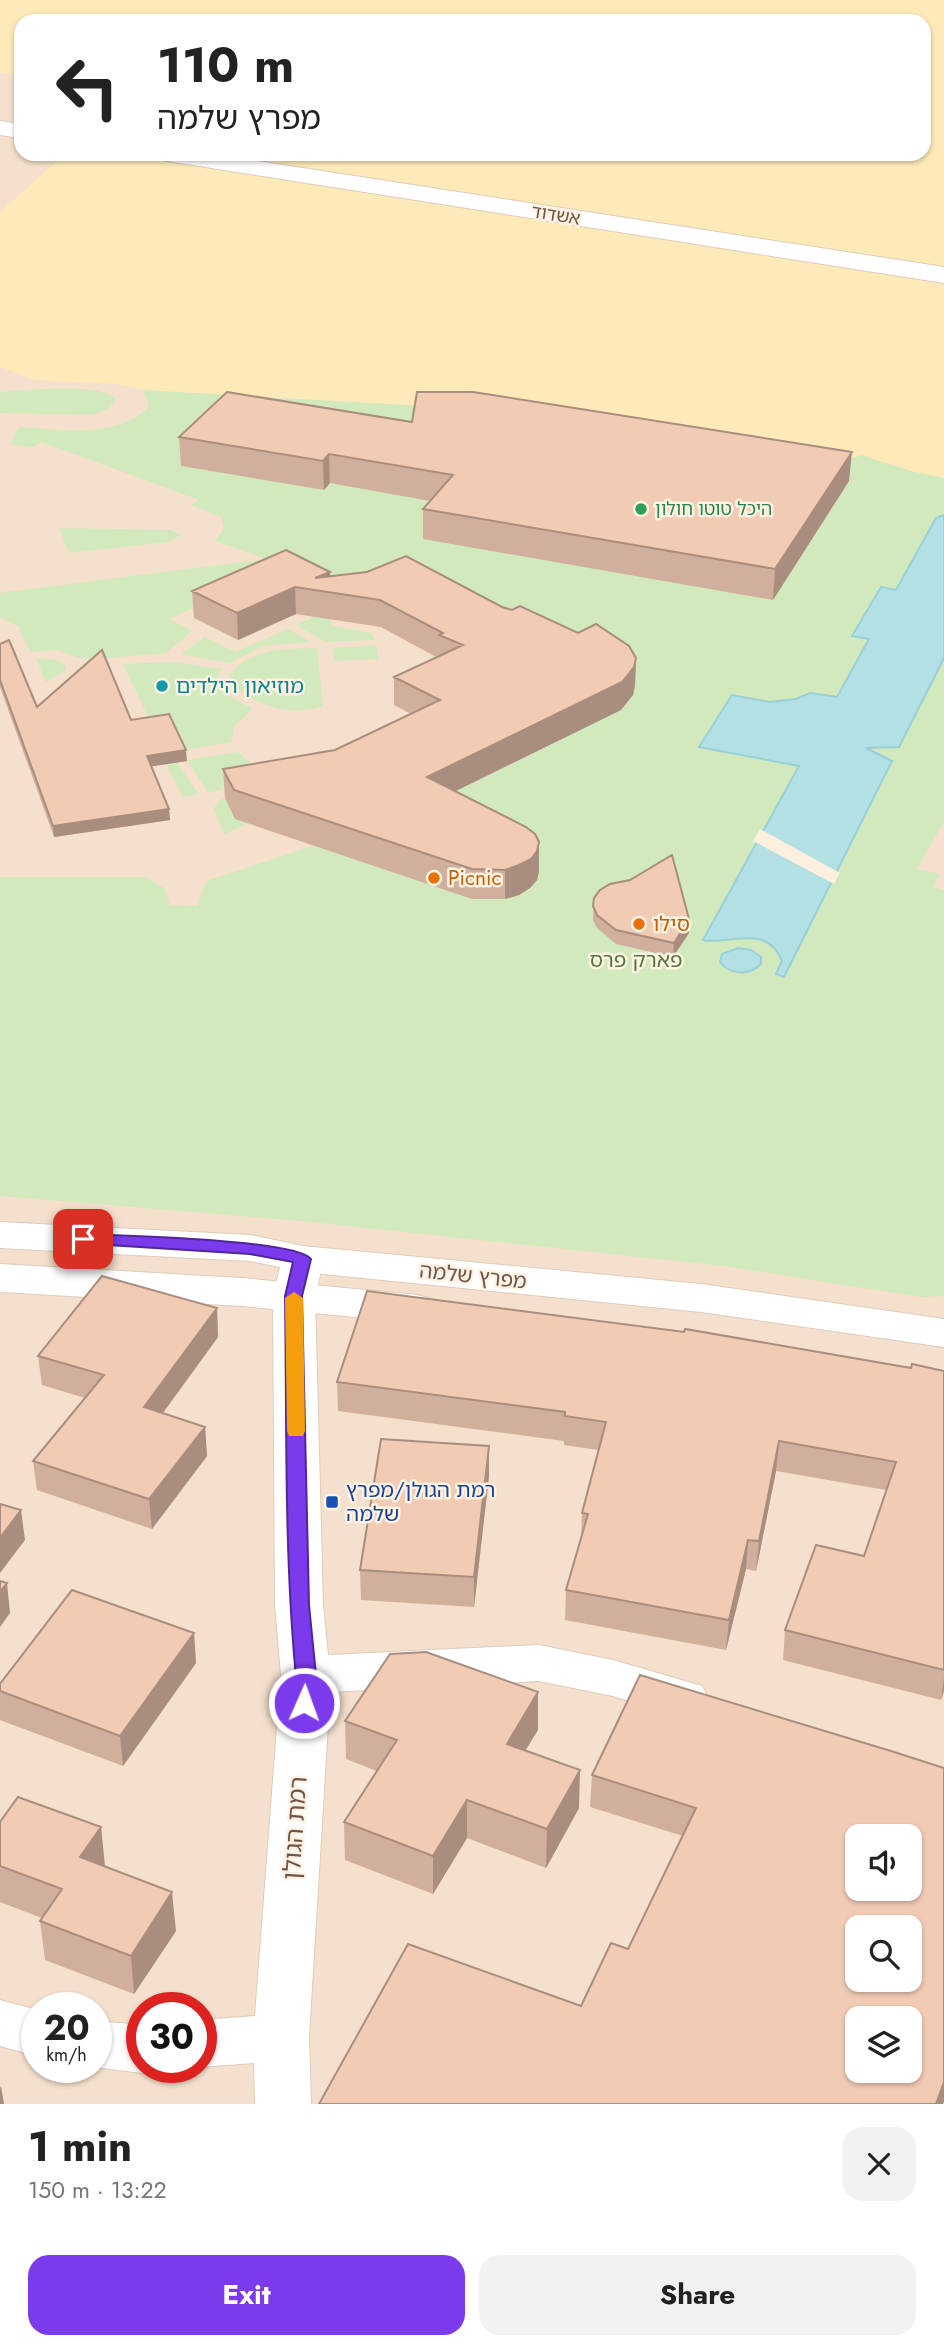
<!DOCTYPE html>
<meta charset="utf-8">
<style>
:root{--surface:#fff;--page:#f2f2f2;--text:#222;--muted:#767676;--accent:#7c3aed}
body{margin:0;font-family:Jost,"Noto Sans Hebrew",sans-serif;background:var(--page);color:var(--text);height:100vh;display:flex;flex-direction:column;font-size:26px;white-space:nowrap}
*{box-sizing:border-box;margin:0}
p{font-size:23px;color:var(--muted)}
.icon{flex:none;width:38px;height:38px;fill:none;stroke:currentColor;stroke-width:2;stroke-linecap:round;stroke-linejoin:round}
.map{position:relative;height:2104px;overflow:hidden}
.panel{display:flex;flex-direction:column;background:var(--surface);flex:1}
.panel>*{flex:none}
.hud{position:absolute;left:14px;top:14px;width:917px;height:147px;border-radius:21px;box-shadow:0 2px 5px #0004;background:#fff;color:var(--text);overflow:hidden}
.tools{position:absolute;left:845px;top:1824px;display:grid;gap:14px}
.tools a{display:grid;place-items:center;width:77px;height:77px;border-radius:14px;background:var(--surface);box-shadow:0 2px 5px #0004;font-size:35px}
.speed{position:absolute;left:21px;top:1992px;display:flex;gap:14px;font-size:35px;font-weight:700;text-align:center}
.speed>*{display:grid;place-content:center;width:91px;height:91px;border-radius:50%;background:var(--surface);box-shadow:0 2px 5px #0004;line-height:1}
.speed small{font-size:18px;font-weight:400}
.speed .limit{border:10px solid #d22;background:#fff;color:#111}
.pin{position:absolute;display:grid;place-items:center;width:60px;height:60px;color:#fff;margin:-30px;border-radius:14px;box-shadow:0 4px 10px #0006}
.me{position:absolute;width:77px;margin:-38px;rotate:2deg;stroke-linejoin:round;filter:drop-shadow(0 0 5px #0008)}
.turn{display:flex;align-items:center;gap:24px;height:147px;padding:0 28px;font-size:32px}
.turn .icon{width:91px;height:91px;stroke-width:2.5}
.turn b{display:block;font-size:49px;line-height:60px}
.round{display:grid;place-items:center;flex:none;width:74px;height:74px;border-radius:21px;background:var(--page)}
.head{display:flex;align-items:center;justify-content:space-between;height:119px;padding:0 28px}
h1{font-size:42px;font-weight:700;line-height:52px}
.primary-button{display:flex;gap:14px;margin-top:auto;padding:14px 28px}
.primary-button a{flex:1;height:80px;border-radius:21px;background:var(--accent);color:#fff;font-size:28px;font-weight:700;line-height:80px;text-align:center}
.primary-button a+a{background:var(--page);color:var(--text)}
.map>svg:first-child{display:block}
</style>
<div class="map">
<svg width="944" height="2104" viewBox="0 0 944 2104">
<rect width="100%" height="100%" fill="#fcefde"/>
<path fill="#f4e0cc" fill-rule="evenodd" d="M0,0L21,21V154H924L944,132V2104H0ZM858,1836H910V1888H858ZM858,1927H910V1979H858ZM37,2007H96V2067H37ZM142,2007H201V2067H142ZM858,2018H910V2070H858Z"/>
<path fill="#d1e9bd" d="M39,389C57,389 105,385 116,400L107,409L93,415L0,413V392Z
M143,390L516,411L837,463L861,455L911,471L944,478V821L917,869L940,874L933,887L944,890V1296L920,1297L724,1266L301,1221L0,1196V877H145L164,888L170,905L198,906L206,881L316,845L248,823L224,835L214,808L220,800L568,664L357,592L277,571L169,619L192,631L166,653L95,659L79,658L56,650L31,652L19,631L21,628L0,617V593L266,559L215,541L224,528L221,517L191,505L199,500L42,442L31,448L11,444L19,427C60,429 119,440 149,406Z
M59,528L171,530L181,535L168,542L69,553Z
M326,612L333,626L371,633L375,640L326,642L296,625Z
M288,629L310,642L263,646L229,663L181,654L205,637L235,652Z
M376,645L379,659L335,661L333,648Z
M317,648L323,706C293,717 250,706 230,680L229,676C251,647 285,649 317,648Z
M36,658L58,660L66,666L65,671L46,682Z
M172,662L222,669L218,677L220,688L232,698L252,708V710L234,726L231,742L182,750L153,727L123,664Z
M237,752L255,766L280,779L222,787L223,790L208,792L187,760Z
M176,762L199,794L183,797L166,764Z"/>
<path fill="#fdeab8" d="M0,0H944V478L911,471L862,455L837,463L516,411L143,390L117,384L36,380L0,367V212L65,154H924V21H21V76L0,72Z"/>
<path fill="#b3e0e5" stroke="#99d0d7" stroke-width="2" d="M944,515V658L899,747L866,748L892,761L784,977L776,974L782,961C767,922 726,946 703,940L799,766L699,747L732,695L770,702L796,699L810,693L837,697L869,639L852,636L881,587L896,590L936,518Z
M738,948L751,950L761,957V964C749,976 730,975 720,962L722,954Z"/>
<path fill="#fcefde" d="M760,829L840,873L834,884L753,841Z"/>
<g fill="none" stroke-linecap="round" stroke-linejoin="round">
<g stroke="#e0cbba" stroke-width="2">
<path id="minor" d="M0,121L21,124V138L0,135Z
M155,154H212L944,267V283L167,161L159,159Z
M303,1246L318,1249L324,1259L315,1296L323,1605L328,1655L539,1645L613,1660L702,1686L709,1699L702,1712L684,1718L613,1696L539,1681L330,1692L309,2037L311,2104H255L254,2063L201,2067H199H201V2020L255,2016L281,1675L275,1605L273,1296L282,1259L288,1249Z
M0,2000L37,2010V2056L0,2046Z
M96,2021L142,2025V2067H159L142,2073L94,2067H96Z"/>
</g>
<g stroke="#e0cbba" stroke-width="2">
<path id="tertiary" d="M0,1222L250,1235L303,1246L701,1284L944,1319V1347L701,1312L303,1272L250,1261L0,1248Z
M0,1264L242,1278L417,1295L432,1299L438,1309L432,1319L417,1323L242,1306L0,1292Z"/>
</g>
<use href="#minor" fill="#fff" fill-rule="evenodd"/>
<use href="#tertiary" fill="#fff" fill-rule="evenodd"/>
</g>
<path fill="#d0af9c" d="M412,422L849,481L773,600L423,539V509L430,501L330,483L324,490L181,466L179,437Z
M330,576L502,607L636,658L635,686L633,695L621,710L456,791L539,872L537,880L530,888L519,895L505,899H472L235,819L225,798L223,769L335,750L411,714L394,705V677L436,657L381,627L296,614L238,640L194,618L192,591Z
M0,644L37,707L131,720L187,761L151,766L169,809L170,820L54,837L0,687Z
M594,898L689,919V933L673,957L616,944L597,928L593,920Z
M217,1308L218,1337L163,1413L205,1427L207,1456L152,1529L37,1490L33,1461L85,1398L42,1385L38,1356Z
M911,1368L944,1371V1690L941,1700L783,1660L785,1630L864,1556L886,1490L776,1471L756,1571L746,1569L726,1650L565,1620L566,1590L581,1540L582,1513L598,1450L564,1445V1441L338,1411L337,1382Z
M489,1476L474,1607L361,1600L360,1570Z
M194,1633L196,1663L123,1766L0,1720V1684Z
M538,1692V1730L525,1750L579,1808L546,1868L467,1838L433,1894L345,1860L344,1822L377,1771L346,1759L345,1721Z
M944,1768V2101L943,2104H319L581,2006L628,1949L683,1836L590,1807L592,1775Z
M0,1822L101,1827L104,1866L176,1931L134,1994L45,1960L40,1921L42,1918L0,1902Z"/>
<path fill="#a98e7f" d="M852,452L849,481L773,600L775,569Z
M329,454L330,483L324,490L323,461Z
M330,572L331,592L315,578Z
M295,587L296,614L238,640L237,613Z
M636,658L635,686L633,695L621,710L427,805V777Z
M186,750L187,761L148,767L147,756Z
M169,809L170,820L54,837L53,826Z
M539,842V872L537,880L530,888L519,895L505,899V870Z
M689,919V933L673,957L674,943Z
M217,1308L218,1337L146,1436L144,1407Z
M205,1427L207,1456L152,1529L149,1499Z
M779,1441L776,1471L756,1571L759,1541Z
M489,1446V1476L474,1607V1577Z
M21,1510L25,1540L0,1573V1538Z
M748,1540L746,1569L726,1650L729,1620Z
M7,1583L10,1613L0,1627V1592Z
M194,1633L196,1663L123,1766L120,1736Z
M944,1677V1690L941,1700Z
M538,1692V1730L506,1782L507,1744Z
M580,1770L579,1808L546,1868L547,1829Z
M467,1800V1838L433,1894V1856Z
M101,1827L105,1866L85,1895L80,1857Z
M172,1892L176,1931L134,1994L131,1956Z
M944,2082V2101L943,2104H936Z
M1,2086L4,2104H0V2088Z"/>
<path fill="#f2cbb5" stroke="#a98e7f" stroke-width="2" fill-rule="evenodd" d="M227,392L412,422L417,392H473L852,452L775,569L423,509L453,475L329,454L323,461L179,437Z
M286,550L330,572L315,578L367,572L406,556L502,607L512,610L520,606L578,633L596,624L629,646L636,658L634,667L622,682L427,777L526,827L535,834L539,842L537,851L531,859L519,865L505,870L472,869L234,790L223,769L335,750L440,700L394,677L463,645L439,635L443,633L380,600L295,587L237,613L192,591Z
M9,640L37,707L102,650L131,720L169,714L186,750L147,756L169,809L53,826L0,680V644Z
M672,855L689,919L674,943L616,930L597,915L593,906L594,898L600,890L610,884L630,880Z
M102,1276L217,1308L144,1407L205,1427L149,1499L33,1461L104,1375L38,1356Z
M367,1291L684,1332L685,1329L911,1368L912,1364L944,1371V1670L785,1630L816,1545L864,1556L896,1462L779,1441L759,1541L748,1540L729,1620L566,1590L588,1514L582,1513L606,1422L565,1416V1412L337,1382Z
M381,1439L489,1446L474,1577L360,1570Z
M0,1504L21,1510L0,1538Z
M0,1581L7,1583L0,1592Z
M72,1590L194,1633L120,1736L0,1691V1684Z
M426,1652L538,1692L507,1744L580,1770L547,1829L467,1800L433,1856L344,1822L397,1740L345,1721L390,1654Z
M640,1675L891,1751L944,1768V2082L936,2104H319L408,1944L581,2006L611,1943L628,1949L696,1808L592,1775ZM858,1836H910V1888H858ZM858,1927H910V1979H858ZM858,2018H910V2070H858Z
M18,1797L101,1827L80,1857L172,1892L131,1956L40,1921L62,1889L0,1866V1822Z"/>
<path fill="#7c3aed" stroke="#51269a" stroke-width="2" d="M83,1234C117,1236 296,1239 311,1259L302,1296L309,1605L316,1675L314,1703L311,1708L304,1710L297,1708C290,1697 296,1679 295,1666C284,1543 287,1419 285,1296L293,1262L250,1254L77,1243L75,1239Z"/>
<path fill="#f59e0b" d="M294,1292L303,1298L305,1431L303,1436H289L287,1431L285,1298Z"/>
<circle fill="#2e9e5b" stroke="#fff3e4" stroke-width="2.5" cx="641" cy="509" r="7"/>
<circle fill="#0f9aa8" stroke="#fff3e4" stroke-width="2.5" cx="162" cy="686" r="7"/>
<g fill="#e8710a" stroke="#fff3e4" stroke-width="2.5">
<circle cx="434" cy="878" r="7"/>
<circle cx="639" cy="924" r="7"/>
</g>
<rect fill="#1a4fb4" stroke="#fff3e4" stroke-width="2.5" x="325" y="1495" width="14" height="14" rx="3.5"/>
<g text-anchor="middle" stroke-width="5" stroke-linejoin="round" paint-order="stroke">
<g font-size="18" fill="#725446" stroke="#fff3e4">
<text transform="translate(556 215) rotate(9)" y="6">אשדוד</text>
</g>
<g font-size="18" fill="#27864d" stroke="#fff3e4" text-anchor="start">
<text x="655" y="515">היכל טוטו חולון</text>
</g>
<g font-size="21" fill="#0d838f" stroke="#fff3e4" text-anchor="start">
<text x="176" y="693">מוזיאון הילדים</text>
</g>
<g font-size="21" fill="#c56008" stroke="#fff3e4" text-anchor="start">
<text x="448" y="885">Picnic</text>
<text x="653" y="931">סילו</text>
</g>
<g font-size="21" fill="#52783f" stroke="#fff3e4">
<text x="636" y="967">פארק פרס</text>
</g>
<g font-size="21" fill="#725446" stroke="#fff3e4">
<text transform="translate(473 1276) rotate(6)" y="7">מפרץ שלמה</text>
</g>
<g font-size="21" fill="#164399" stroke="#fff3e4" text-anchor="start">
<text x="346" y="1497">רמת הגולן/מפרץ<tspan x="346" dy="24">שלמה</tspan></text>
</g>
<g font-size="24" fill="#725446" stroke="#fff3e4">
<text transform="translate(295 1828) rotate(-86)" y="8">רמת הגולן</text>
</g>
</g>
</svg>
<div class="tools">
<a><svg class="icon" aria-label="sound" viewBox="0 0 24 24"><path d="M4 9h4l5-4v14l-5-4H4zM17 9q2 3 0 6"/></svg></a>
<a><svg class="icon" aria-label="search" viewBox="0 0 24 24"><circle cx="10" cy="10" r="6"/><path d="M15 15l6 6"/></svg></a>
<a><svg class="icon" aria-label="layers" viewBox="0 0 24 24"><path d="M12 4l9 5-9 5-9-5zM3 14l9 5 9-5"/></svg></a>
</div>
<div class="speed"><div>20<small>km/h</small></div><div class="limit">30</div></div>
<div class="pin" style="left:83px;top:1239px;background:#d93025"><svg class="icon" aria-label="arrive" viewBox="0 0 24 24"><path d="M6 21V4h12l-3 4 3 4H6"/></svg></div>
<svg class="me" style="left:304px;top:1703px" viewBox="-20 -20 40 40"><circle r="17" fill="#7c3aed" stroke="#fff" stroke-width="3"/><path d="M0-11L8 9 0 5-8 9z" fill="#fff"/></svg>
<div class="hud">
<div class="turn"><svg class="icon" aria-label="left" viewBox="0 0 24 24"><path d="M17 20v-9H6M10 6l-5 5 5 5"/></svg><div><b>110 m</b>מפרץ שלמה</div></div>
</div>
</div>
<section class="panel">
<div class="head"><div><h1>1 min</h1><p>150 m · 13:22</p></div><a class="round"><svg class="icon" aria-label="close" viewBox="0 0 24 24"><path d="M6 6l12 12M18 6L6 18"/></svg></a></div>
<div class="primary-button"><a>Exit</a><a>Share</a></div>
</section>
